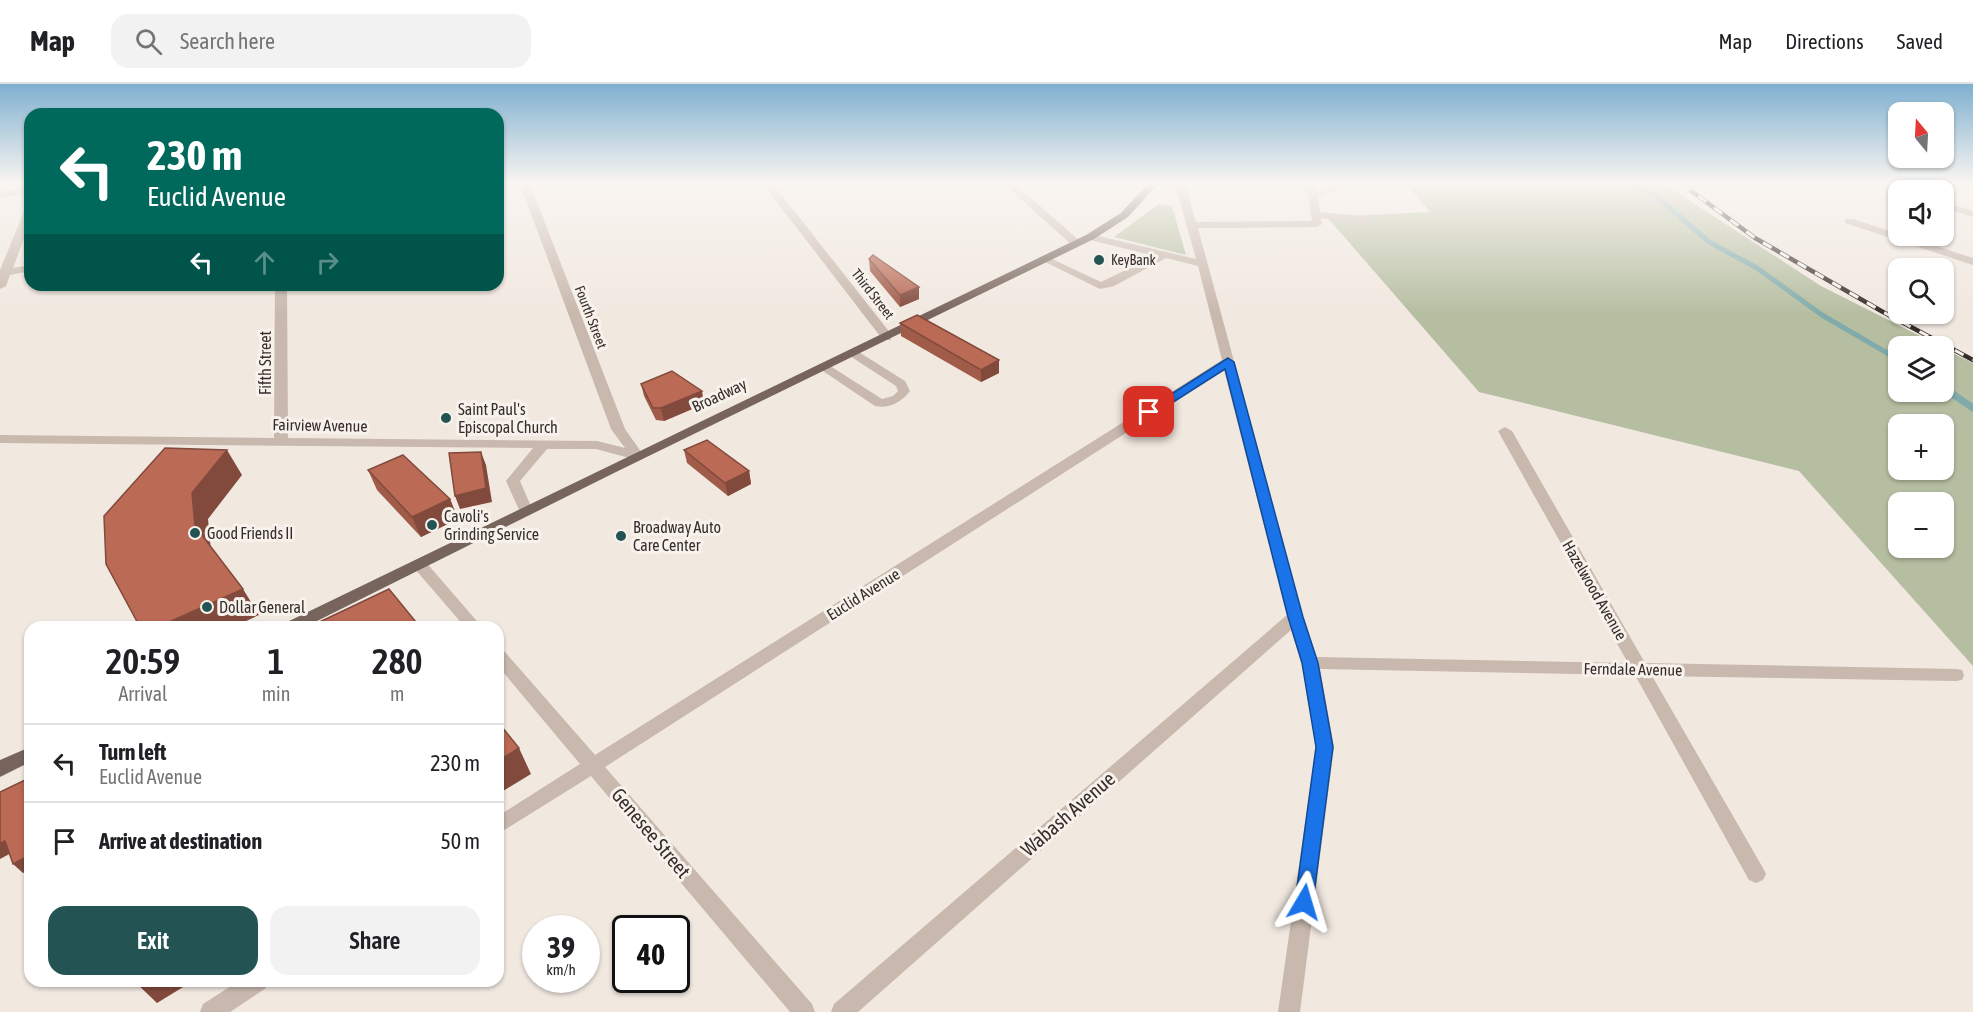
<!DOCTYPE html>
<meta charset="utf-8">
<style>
:root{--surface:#fff;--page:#f2f2f2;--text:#202124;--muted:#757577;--line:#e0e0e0;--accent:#245354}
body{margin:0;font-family:"Asap Condensed",sans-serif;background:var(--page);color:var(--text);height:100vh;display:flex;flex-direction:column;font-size:22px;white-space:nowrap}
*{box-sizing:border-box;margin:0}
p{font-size:20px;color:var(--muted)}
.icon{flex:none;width:33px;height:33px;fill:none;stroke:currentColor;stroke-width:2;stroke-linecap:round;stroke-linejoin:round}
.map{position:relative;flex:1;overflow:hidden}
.side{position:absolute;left:24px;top:537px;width:480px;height:366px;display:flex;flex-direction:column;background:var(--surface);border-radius:18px;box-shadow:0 2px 4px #0004}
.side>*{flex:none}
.top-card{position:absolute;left:24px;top:24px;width:480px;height:183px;border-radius:18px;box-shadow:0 2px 4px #0004;background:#00695c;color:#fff;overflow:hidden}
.needle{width:39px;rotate:342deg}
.buttons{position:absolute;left:1888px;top:18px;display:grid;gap:12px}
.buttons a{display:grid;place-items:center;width:66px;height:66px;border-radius:12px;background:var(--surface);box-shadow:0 2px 4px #0004;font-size:30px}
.speed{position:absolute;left:522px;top:831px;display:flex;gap:12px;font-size:30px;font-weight:700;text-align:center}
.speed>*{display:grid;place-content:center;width:78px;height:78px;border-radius:50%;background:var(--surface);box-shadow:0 2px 4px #0004;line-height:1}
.speed small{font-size:15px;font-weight:400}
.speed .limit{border:3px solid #111;border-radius:9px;background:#fff;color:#111}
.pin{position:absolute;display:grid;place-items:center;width:51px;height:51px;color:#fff;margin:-26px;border-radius:12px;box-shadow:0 3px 9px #0006}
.me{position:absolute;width:66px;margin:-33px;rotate:7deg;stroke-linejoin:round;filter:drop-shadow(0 0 4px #0008)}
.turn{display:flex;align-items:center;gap:21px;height:126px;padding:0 24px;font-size:27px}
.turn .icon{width:78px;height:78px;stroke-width:2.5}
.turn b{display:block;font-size:42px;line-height:51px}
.lanes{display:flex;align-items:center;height:57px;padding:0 24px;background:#0003;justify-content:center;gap:30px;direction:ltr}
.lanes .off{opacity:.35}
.eta{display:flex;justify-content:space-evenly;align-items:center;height:102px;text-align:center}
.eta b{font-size:36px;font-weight:600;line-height:42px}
.primary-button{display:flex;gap:12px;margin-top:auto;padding:12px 24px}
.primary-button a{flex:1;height:69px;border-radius:18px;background:var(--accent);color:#fff;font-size:24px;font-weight:600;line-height:69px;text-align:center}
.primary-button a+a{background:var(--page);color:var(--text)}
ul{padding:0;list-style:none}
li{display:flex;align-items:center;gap:18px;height:78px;padding:0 24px;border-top:2px solid var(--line)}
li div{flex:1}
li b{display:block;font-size:22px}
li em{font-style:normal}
header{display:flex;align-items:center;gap:36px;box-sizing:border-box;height:84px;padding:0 30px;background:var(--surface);border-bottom:2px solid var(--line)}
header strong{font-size:28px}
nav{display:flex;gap:33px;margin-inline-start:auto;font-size:21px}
.search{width:420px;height:54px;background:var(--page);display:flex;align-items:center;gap:15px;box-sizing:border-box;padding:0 21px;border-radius:18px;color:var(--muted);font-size:22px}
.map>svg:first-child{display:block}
</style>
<header>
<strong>Map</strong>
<div class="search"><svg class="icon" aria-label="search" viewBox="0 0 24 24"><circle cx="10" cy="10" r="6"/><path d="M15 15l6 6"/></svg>Search here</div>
<nav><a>Map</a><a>Directions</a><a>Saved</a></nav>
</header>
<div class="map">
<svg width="1973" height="928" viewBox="0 0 1973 928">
<rect width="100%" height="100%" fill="#f1e8e0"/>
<path fill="#b5bea1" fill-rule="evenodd" d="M1406,100H1664L1821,202L1940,262H1899V308H1944V265L1973,279V582L1799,387L1479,308L1327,133L1430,128ZM1899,340H1944V386H1899ZM1899,418H1944V464H1899Z
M1159,120L1172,122L1186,171L1114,153Z"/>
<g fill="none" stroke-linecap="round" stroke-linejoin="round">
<path stroke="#81abab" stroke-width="5" d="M1632,100L1656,112L1709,158L1757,184L1822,231L1899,276"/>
<path stroke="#81abab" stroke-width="7" d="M1944,304L1973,324"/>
<path fill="#c8b8ad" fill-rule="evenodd" d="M498,100H509L498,104Z
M520,100H530L625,345L644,372L637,376L596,365H547L520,397L533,427L531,430H521L506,397L533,364L0,359V351L274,354L275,201H287L288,354L597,357L625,364L611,345Z
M763,100H773L891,250V256H883Z
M1004,100H1015L1080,157V161H1072Z
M1175,100H1185L1196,138L1312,137L1308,111L1303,100H1313L1316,107L1328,104L1325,100H1335L1339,106L1318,113L1320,128C1332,130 1367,131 1373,135C1360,143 1336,137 1321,134L1322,140L1317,143L1198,144L1303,533L1316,573L1628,579L1498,347L1505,343L1512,347L1645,579L1956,585L1962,586L1964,591L1962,596L1956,597L1652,592L1763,784L1766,790L1763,796L1756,799L1749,796L1635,591L1320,585L1334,663L1300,928H1278L1316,663L1302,579L1291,546L858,928H831L834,920L1287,531L1224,286L605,683L812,920L815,928H790L591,692L498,750V732L580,680L498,582V565L504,567L595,671L1222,276L1198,182L1166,174L1114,202L1100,205L1039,175L1044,172L1048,173L1101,198L1155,172L1086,155V151L1090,150L1196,175Z
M1869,100H1884L1903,106H1899V111Z
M30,103V109L0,114V108Z
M1944,118L1973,127V133L1944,124Z
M30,122V138L13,184L30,181V187L10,191L6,202L0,205V186L25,125Z
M1845,135H1853L1973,174V181L1845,139Z
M854,265L905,297L910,307C902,318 889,325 875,322L817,283L819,280H827L882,315L893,312L898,307L896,302L850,272L848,269Z
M419,475L424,476L482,543H465L414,484L411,480Z
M239,897H269L266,904L230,928H200L203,920Z"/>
<path fill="#77655d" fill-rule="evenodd" d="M1148,100H1158L1128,133L1094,155L616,388L305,543H283L285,539L1086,151L1121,129Z
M30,663V678L0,693V676Z"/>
<g stroke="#372e2b" stroke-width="4.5">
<path id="rail" d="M1682,100L1755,154L1883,228L1973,276"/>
</g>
<use href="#rail" stroke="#f8f2ec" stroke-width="3" stroke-dasharray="10" stroke-linecap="butt"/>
</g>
<path fill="#a05b49" d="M869,175L919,203V215L900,223L870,187Z
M900,239L999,276V289L981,298L901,252Z
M641,300L704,320L664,337L656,336L644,312Z
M684,366L749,387L751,400L728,412L687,379Z
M368,386L450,415L458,435L421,453L377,406Z"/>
<path fill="#824a3c" d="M919,203V215L900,223V211Z
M999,276V289L981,298V286Z
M702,307L704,320L664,337L661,324Z
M227,366L242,391L208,435L211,467L195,442L192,409Z
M481,368L486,381L492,418L460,425L455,412Z
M749,387L751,400L728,412L725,399Z
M450,415L458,435L421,453L412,433Z
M243,505L259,531L233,543H158Z
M519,664L531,690L498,710V677Z
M5,757L15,767L0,775V759Z
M30,771V786L23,789L13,780Z
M134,897H193L157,919Z"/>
<path fill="#ba6a55" stroke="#824a3c" stroke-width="1.5" d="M873,171L919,203L900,211L869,175Z
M917,231L999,276L981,286L900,239Z
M672,287L702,307L661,324H653L641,300Z
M707,356L749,387L725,399L684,366Z
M165,364L227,366L192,409L195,442L243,505L158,543H140L106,480L104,432Z
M481,368L486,404L455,412L449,369Z
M403,371L450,415L412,433L368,386Z
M389,505L420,543H309Z
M498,638L519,664L498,677Z
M27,695L30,702V771L13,780L5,757L0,759V708Z"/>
<linearGradient id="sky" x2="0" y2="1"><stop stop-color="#7fb0d0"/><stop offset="0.43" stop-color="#f9f5f1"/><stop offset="1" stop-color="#f9f5f1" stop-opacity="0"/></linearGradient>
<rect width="1973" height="230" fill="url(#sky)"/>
<path fill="#1a73e8" stroke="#114b97" stroke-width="1.5" d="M1228,274L1234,278L1303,533L1318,579L1333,663L1313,818L1311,824L1304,826L1298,824L1295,818L1316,663L1302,579L1288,533L1225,285L1153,331H1145L1143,328Z"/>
<g fill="#245354" stroke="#f8f2ec" stroke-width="2">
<circle cx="1099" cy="176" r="6"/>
<circle cx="446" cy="334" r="6"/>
<circle cx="432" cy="441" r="6"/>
<circle cx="195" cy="449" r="6"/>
<circle cx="621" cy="452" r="6"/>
<circle cx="207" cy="523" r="6"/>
</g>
<g text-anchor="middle" stroke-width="6" stroke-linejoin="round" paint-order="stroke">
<g font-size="14" fill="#372e2b" stroke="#f8f2ec" text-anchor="start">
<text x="1111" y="181">KeyBank</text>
</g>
<g font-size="14" fill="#372e2b" stroke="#f8f2ec">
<text transform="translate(873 210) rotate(52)" y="5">Third Street</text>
<text transform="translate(591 233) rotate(69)" y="5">Fourth Street</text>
</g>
<g font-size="16" fill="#372e2b" stroke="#f8f2ec">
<text transform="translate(265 279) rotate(-90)" y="6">Fifth Street</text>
<text transform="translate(719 311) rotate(-25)" y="6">Broadway</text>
<text transform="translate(320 341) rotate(1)" y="6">Fairview Avenue</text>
<text transform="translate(1595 506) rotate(60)" y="6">Hazelwood Avenue</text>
<text transform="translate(863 510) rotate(-32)" y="6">Euclid Avenue</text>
<text transform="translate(1633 585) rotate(1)" y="6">Ferndale Avenue</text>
</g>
<g font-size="16" fill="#372e2b" stroke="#f8f2ec" text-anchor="start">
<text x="458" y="331">Saint Paul's<tspan x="458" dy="18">Episcopal Church</tspan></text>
<text x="444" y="438">Cavoli's<tspan x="444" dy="18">Grinding Service</tspan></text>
<text x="633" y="449">Broadway Auto<tspan x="633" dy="18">Care Center</tspan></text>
<text x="207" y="455">Good Friends II</text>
<text x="219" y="529">Dollar General</text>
</g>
<g font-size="20" fill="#372e2b" stroke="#f8f2ec">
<text transform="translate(1068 730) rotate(-41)" y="7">Wabash Avenue</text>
<text transform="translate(651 749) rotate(50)" y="7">Genesee Street</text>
</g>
</g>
</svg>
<div class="buttons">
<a><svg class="needle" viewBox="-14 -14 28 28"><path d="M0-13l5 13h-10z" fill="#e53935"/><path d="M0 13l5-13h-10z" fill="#757577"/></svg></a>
<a><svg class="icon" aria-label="sound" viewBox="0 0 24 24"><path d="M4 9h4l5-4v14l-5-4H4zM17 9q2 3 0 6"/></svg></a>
<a><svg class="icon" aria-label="search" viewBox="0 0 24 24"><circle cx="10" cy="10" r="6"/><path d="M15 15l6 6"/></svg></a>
<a><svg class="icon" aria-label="layers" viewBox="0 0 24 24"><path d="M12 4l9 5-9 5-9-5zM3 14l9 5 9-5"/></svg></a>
<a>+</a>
<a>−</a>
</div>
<div class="speed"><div>39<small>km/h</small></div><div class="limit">40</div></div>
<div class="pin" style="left:1149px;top:328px;background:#d93025"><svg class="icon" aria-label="arrive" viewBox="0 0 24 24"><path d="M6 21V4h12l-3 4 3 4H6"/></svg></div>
<svg class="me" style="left:1304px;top:818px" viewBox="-20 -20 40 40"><path d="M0-17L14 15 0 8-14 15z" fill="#1a73e8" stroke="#fff" stroke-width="4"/></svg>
<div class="top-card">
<div class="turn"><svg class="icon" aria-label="left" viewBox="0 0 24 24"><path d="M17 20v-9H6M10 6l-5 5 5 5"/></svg><div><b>230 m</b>Euclid Avenue</div></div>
<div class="lanes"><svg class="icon" aria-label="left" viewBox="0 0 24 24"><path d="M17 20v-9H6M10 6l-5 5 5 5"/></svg><svg class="icon off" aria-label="ahead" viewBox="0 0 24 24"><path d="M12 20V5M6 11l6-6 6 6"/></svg><svg class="icon off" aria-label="right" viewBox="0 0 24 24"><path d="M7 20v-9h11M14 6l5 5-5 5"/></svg></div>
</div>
<section class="side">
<div class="eta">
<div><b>20:59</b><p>Arrival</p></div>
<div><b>1</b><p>min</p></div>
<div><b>280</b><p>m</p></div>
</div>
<ul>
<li><svg class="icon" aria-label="left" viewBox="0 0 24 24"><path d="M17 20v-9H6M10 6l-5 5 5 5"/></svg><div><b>Turn left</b><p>Euclid Avenue</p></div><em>230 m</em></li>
<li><svg class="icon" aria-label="arrive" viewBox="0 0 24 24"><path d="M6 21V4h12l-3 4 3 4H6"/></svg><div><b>Arrive at destination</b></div><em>50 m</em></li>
</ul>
<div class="primary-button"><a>Exit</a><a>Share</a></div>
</section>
</div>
